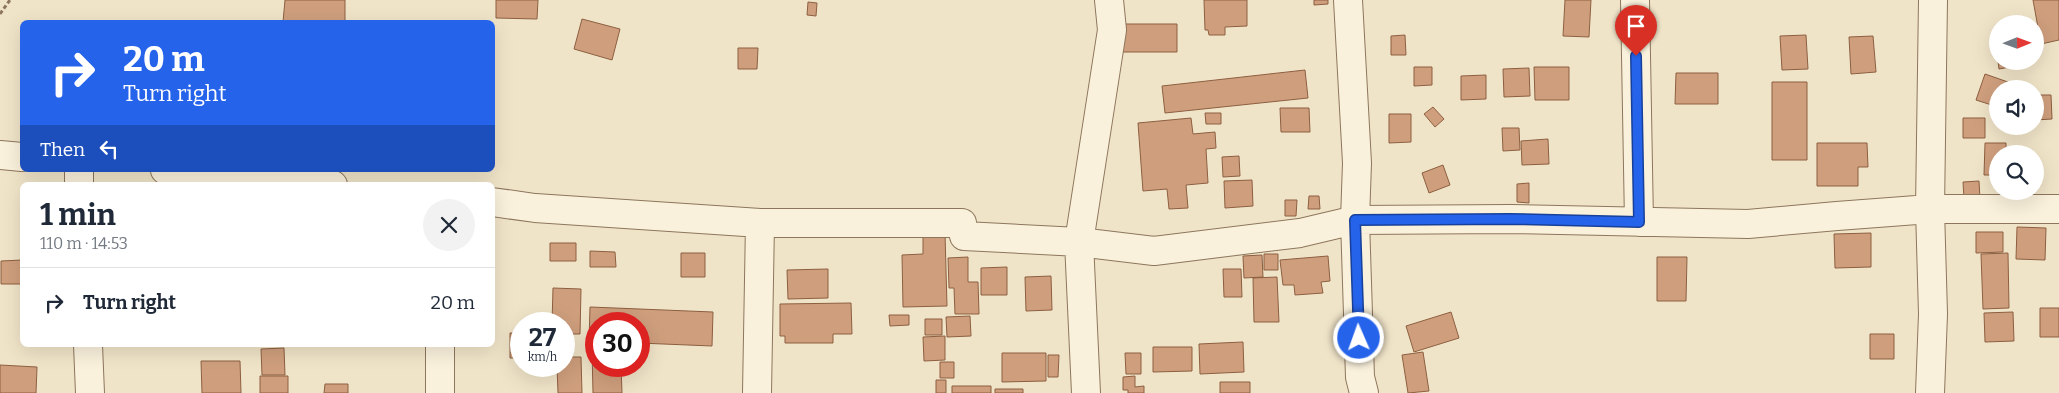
<!DOCTYPE html>
<meta charset="utf-8">
<style>
:root{--surface:#fff;--page:#f2f2f3;--text:#1f2937;--muted:#747a83;--line:#e0e1e3}
body{margin:0;font-family:Bitter,serif;background:var(--page);color:var(--text);height:100vh;display:flex;flex-direction:column;font-size:19px;white-space:nowrap}
*{box-sizing:border-box;margin:0}
p{font-size:16px;color:var(--muted)}
.icon{flex:none;width:28px;height:28px;fill:none;stroke:currentColor;stroke-width:2;stroke-linecap:round;stroke-linejoin:round}
.map{position:relative;flex:1;overflow:hidden}
.side{position:absolute;left:20px;top:182px;width:475px;height:165px;display:flex;flex-direction:column;background:var(--surface);border-radius:8px;box-shadow:0 5px 20px #0002}
.side>*{flex:none}
.top-card{position:absolute;left:20px;top:20px;width:475px;height:152px;border-radius:8px;box-shadow:0 5px 20px #0002;background:#2563eb;color:#fff;overflow:hidden}
.needle{width:32px;rotate:89deg}
.tools{position:absolute;left:1989px;top:15px;display:grid;gap:10px}
.tools a{display:grid;place-items:center;width:55px;height:55px;border-radius:50%;background:var(--surface);box-shadow:0 5px 20px #0002;font-size:25px}
.speed{position:absolute;left:510px;top:312px;display:flex;gap:10px;font-size:25px;font-weight:700;text-align:center}
.speed>*{display:grid;place-content:center;width:65px;height:65px;border-radius:50%;background:var(--surface);box-shadow:0 5px 20px #0002;line-height:1}
.speed small{font-size:12px;font-weight:400}
.speed .limit{border:8px solid #d22;background:#fff;color:#111}
.pin{position:absolute;display:grid;place-items:center;width:42px;height:42px;color:#fff;margin:-51px -21px;border-radius:50% 50% 50% 0;rotate:-45deg;box-shadow:0 0 5px #0007}
.pin .icon{rotate:45deg}
.me{position:absolute;width:55px;margin:-28px;rotate:358deg;stroke-linejoin:round;filter:drop-shadow(0 0 4px #0008)}
.turn{display:flex;align-items:center;gap:18px;height:105px;padding:0 20px;font-size:22px}
.turn .icon{width:65px;height:65px;stroke-width:2.5}
.turn b{display:block;font-size:35px;line-height:42px}
.then{display:flex;align-items:center;height:48px;padding:0 20px;background:#0003;gap:10px;font-size:19px}
.round{display:grid;place-items:center;flex:none;width:52px;height:52px;border-radius:26px;background:var(--page)}
.overview{display:flex;align-items:center;justify-content:space-between;height:85px;padding:0 20px}
h1{font-size:30px;font-weight:700;line-height:38px}
ul{padding:0;list-style:none}
li{display:flex;align-items:center;gap:15px;height:70px;padding:0 20px;border-top:1px solid var(--line)}
li div{flex:1}
li b{display:block;font-size:19px}
li em{font-style:normal}
.map>svg:first-child{display:block}
</style>
<div class="map">
<svg width="2059" height="393" viewBox="0 0 2059 393">
<rect width="100%" height="100%" fill="#f0e4c8"/>
<path fill="#cf9f7d" stroke="#8d5f41" d="M285,0H345V22H283Z
M496,0H538L537,19L496,18Z
M1204,0H1247V26L1225,27V35H1209L1208,30H1205Z
M1314,0H1328V4L1314,5Z
M1565,0H1591L1589,37L1563,36Z
M2033,0H2059V40L2041,44Z
M808,2L817,3L816,16L807,15Z
M582,19L620,29L612,60L574,49Z
M1122,24H1177V52H1122Z
M1405,35L1406,55H1391V36Z
M1806,35L1808,69L1782,70L1780,36Z
M1873,36L1876,72L1851,74L1849,37Z
M1994,39H1998V60Z
M738,48H758L757,69H738Z
M1998,61H2032V63L1999,69Z
M1414,67H1432V85L1414,86Z
M1534,67H1569V100H1535Z
M1529,68L1530,96L1504,97L1503,69Z
M1305,70L1308,98L1165,113L1162,86Z
M1676,73H1718V104H1675Z
M1985,74L2008,82L2006,89H1998V107L1976,100Z
M1486,75V99L1461,100V76Z
M1772,82H1807V160H1772Z
M2035,95H2051L2052,119L2035,120Z
M1433,107L1444,119L1435,127L1424,114Z
M1280,108H1309L1310,132H1281Z
M1205,113H1221V124H1206Z
M1389,114H1411V142L1389,143Z
M1191,118L1193,134L1215,132L1216,148L1206,149L1208,183L1186,185L1188,208L1169,209L1167,189L1143,191L1138,123Z
M1963,118H1985V138H1963Z
M1502,128H1519L1520,150L1503,151Z
M1548,139L1549,164L1522,165L1521,141Z
M1817,143H1867L1868,167H1858V186H1817Z
M1985,143H2006V154H1998V175H1984Z
M1239,156L1240,176L1223,177L1222,157Z
M1443,165L1450,185L1429,193L1422,173Z
M1252,180L1253,206L1225,208L1224,181Z
M1979,181L1980,199H1964L1963,182Z
M1529,183V203L1517,202V184Z
M1309,196H1319L1320,209H1308Z
M1285,200H1297L1296,216H1285Z
M2017,227L2046,228L2045,260L2016,259Z
M1976,232H2003V252L1976,253Z
M923,233H945L947,306L903,307L902,255L923,254Z
M1871,233V267L1835,268L1834,234Z
M550,243H576V261H550Z
M590,251L615,252L616,267H590Z
M681,253H705V277H681Z
M2008,253L2009,308L1983,309L1981,254Z
M1264,254H1278V270H1264Z
M1262,255L1263,277L1244,278L1243,256Z
M1328,256L1330,281L1321,282L1323,293L1295,295L1294,285H1283L1280,260Z
M968,257V282H978L979,314H955L954,288H949L948,258Z
M1657,257H1687L1686,301H1657Z
M22,260V284H1V261Z
M1007,267V295H981V268Z
M828,269V298L788,299L787,270Z
M1223,269H1241L1242,297H1224Z
M1051,276L1052,310L1026,311L1025,277Z
M1277,277L1279,322H1254L1253,278Z
M553,288L581,289L580,334H564V324H552Z
M851,303L852,334H833V343H785V336H780V304Z
M590,307L713,312L712,346L639,343V324H596V342H589Z
M2040,308H2059V337H2040Z
M1451,312L1459,338L1414,352L1406,326Z
M2013,312L2014,341L1985,342L1984,313Z
M889,315H909V325L890,326Z
M970,316L971,336L947,337L946,317Z
M925,319H942V335H925Z
M510,333H521V358H510Z
M1870,334H1894V359H1870Z
M945,336V360L924,361L923,337Z
M1243,342L1244,372L1200,374L1199,344Z
M1153,347H1192V371L1153,372Z
M284,348L285,375H262L261,349Z
M592,350H596V366H621L622,393H593Z
M1423,352L1429,391L1408,393L1402,355Z
M1002,353H1046V381L1002,382Z
M1125,353H1141V374H1126Z
M1048,355H1059L1058,377H1048Z
M564,357H581L582,393H558L557,366H564Z
M201,361H240L241,393H202Z
M940,362H954V378H940Z
M0,365L37,367L36,393H0Z
M260,376H288V393H260Z
M1135,376V387L1144,386V393H1128V390H1123V377Z
M936,380H946V393H936Z
M1220,382H1250V393H1220Z
M325,384H348V393H324Z
M952,386H991V393H952Z
M995,389H1023V393H995Z"/>
<g fill="none" stroke-linecap="round" stroke-linejoin="round">
<g stroke="#8d765c" stroke-width="30">
<path id="minor" d="M1348,0L1357,163L1355,220L1360,377L1364,393
M1635,0L1639,222
M0,155L22,157
M79,170V185
M165,170L333,185
M492,202L535,208L760,223H962L964,236L1079,242L1154,251L1300,233L1355,220L1510,219L1748,224L1837,216L1930,209H2059
M88,345L90,393
M440,393V345
M757,393L760,223
M1086,393L1079,242L1112,30L1109,0
M1930,393L1933,314L1930,209L1933,0"/>
</g>
<path stroke="#8d765c" stroke-width="3" stroke-dasharray="4 2.5" stroke-linecap="butt" d="M0,14L10,0"/>
<use href="#minor" stroke="#faf1dc" stroke-width="28"/>
</g>
<g fill="none" stroke-linecap="round" stroke-linejoin="round">
<g stroke="#184099" stroke-width="12">
<path id="route" d="M1359,338L1355,220L1510,219L1639,222L1636,56"/>
</g>
<use href="#route" stroke="#2563eb" stroke-width="9"/>
</g>
</svg>
<div class="tools">
<a><svg class="needle" viewBox="-14 -14 28 28"><path d="M0-13l5 13h-10z" fill="#e53935"/><path d="M0 13l5-13h-10z" fill="#747a83"/></svg></a>
<a><svg class="icon" aria-label="sound" viewBox="0 0 24 24"><path d="M4 9h4l5-4v14l-5-4H4zM17 9q2 3 0 6"/></svg></a>
<a><svg class="icon" aria-label="search" viewBox="0 0 24 24"><circle cx="10" cy="10" r="6"/><path d="M15 15l6 6"/></svg></a>
</div>
<div class="speed"><div>27<small>km/h</small></div><div class="limit">30</div></div>
<div class="pin" style="left:1636px;top:56px;background:#d93025"><svg class="icon" aria-label="arrive" viewBox="0 0 24 24"><path d="M6 21V4h12l-3 4 3 4H6"/></svg></div>
<svg class="me" style="left:1359px;top:338px" viewBox="-20 -20 40 40"><circle r="17" fill="#2563eb" stroke="#fff" stroke-width="3"/><path d="M0-11L8 9 0 5-8 9z" fill="#fff"/></svg>
<div class="top-card">
<div class="turn"><svg class="icon" aria-label="right" viewBox="0 0 24 24"><path d="M7 20v-9h11M14 6l5 5-5 5"/></svg><div><b>20 m</b>Turn right</div></div>
<div class="then">Then<svg class="icon" aria-label="left" viewBox="0 0 24 24"><path d="M17 20v-9H6M10 6l-5 5 5 5"/></svg></div>
</div>
<section class="side">
<div class="overview"><div><h1>1 min</h1><p>110 m · 14:53</p></div><a class="round"><svg class="icon" aria-label="close" viewBox="0 0 24 24"><path d="M6 6l12 12M18 6L6 18"/></svg></a></div>
<ul>
<li><svg class="icon" aria-label="right" viewBox="0 0 24 24"><path d="M7 20v-9h11M14 6l5 5-5 5"/></svg><div><b>Turn right</b></div><em>20 m</em></li>
</ul>
</section>
</div>
